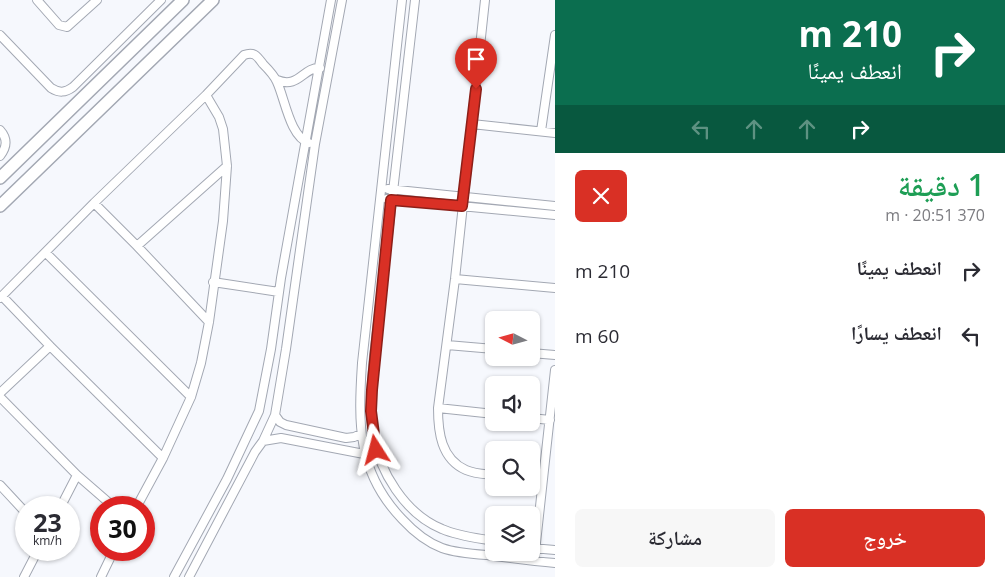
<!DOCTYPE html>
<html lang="ar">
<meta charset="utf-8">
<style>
:root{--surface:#fff;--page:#f7f7f7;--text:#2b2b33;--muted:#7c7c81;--accent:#d93025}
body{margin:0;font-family:"Open Sans","Noto Naskh Arabic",sans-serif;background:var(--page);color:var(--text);direction:rtl;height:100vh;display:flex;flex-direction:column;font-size:19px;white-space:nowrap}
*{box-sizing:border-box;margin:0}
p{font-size:16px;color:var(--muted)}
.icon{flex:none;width:28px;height:28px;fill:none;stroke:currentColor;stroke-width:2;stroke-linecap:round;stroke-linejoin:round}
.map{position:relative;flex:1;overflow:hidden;direction:ltr}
.sheet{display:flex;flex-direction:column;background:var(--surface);width:450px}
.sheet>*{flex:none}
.hud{background:#0b6e4f;color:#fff;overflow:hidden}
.needle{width:32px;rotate:276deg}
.controls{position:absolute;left:485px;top:311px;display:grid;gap:10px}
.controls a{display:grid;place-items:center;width:55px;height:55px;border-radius:8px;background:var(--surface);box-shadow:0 1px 4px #0004;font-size:25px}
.speed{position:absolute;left:15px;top:496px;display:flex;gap:10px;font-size:25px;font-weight:700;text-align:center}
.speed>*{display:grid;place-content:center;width:65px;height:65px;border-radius:50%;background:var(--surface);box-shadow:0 1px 4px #0004;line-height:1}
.speed small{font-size:12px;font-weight:400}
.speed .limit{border:8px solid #d22;background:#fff;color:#111}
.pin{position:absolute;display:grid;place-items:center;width:42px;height:42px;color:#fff;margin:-51px -21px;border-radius:50% 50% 50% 0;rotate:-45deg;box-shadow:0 0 5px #0007}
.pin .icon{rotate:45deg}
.me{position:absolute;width:55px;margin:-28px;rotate:351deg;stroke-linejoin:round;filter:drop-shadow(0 0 4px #0008)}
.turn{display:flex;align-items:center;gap:18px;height:105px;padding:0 20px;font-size:22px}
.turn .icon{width:65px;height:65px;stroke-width:2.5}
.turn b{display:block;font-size:35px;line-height:42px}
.lanes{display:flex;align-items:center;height:48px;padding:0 20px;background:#0003;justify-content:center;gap:25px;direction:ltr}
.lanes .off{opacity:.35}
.round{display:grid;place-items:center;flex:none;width:52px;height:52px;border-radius:8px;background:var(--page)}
.overview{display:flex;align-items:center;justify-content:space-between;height:85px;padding:0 20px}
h1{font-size:30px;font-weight:600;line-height:38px;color:#1e9e55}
.action{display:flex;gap:10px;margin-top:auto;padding:10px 20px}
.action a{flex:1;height:58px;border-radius:8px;background:var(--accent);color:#fff;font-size:20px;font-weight:600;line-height:58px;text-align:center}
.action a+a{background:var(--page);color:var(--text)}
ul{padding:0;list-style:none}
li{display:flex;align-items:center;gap:15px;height:65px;padding:0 20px}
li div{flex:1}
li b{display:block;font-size:19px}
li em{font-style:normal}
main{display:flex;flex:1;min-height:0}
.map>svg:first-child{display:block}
</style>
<main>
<section class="sheet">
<div class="hud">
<div class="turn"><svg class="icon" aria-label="right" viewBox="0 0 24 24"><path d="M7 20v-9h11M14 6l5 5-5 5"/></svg><div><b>210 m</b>انعطف يمينًا</div></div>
<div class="lanes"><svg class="icon off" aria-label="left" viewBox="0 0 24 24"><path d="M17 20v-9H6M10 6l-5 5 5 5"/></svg><svg class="icon off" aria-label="ahead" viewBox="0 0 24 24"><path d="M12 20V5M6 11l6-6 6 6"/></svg><svg class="icon off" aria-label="ahead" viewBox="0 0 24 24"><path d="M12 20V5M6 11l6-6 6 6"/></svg><svg class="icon" aria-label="right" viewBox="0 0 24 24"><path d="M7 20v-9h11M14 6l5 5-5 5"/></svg></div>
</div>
<div class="overview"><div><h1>1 دقيقة</h1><p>370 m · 20:51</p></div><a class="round" style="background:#d93025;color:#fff"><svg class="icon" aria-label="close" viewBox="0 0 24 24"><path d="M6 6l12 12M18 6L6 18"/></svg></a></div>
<ul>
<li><svg class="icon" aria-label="right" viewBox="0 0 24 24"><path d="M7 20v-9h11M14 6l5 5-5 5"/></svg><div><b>انعطف يمينًا</b></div><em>210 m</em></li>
<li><svg class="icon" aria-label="left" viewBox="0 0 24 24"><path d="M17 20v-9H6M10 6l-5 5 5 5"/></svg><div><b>انعطف يسارًا</b></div><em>60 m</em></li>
</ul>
<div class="action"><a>خروج</a><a>مشاركة</a></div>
</section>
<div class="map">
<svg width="555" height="577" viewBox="0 0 555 577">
<rect width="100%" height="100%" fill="#f6f8fd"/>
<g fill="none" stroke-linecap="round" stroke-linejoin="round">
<g stroke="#a3a8b3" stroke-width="10">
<path id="street" d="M37,0L59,25L67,27L97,0
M342,0L315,144L286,349L275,415L280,422L286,425L346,438L354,437L361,434
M402,0L362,363C358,424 357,472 402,519C414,532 426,542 442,548C456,553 472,554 487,555C510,558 532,561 555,563
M415,0L374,357C372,382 369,408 373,434C379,471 405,514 442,529C458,536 477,538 494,541
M485,0L455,279L438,408C438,432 441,459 466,470C475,474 485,474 494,475
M0,35L51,88C59,93 65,93 73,87L161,0
M277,80C299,89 303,67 320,68
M472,124L555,133
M0,130C8,139 7,147 0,156
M541,131L555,35
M388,189L555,206
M387,199L555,215
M94,203L137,246
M46,253L191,397
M455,279L555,288
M213,282L279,292
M2,296L50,346L163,458
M0,298L94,203L206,95L244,55C254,51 257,56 263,64C268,69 274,75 277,82C285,99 290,137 309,143
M209,322L137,246L227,166
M447,345L494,349
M531,353L555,355
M0,393L50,346
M0,397L77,475
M438,408L494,414
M531,418L550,420
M263,441L275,415
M531,479L542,480
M0,485L26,513
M60,508L77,475L115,508
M136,508L163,458L191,397L201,363L209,322L223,221L227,166L223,129L219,117L206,95
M532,548L555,550
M534,561L555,370
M24,577L38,550
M101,577L114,550
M174,577L227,479L259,411L271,349L281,278L331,0
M189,577L255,452L263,441L281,438L364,454L376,450"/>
</g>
<g stroke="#a3a8b3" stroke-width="14">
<path id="secondary" d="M0,178L183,0
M0,206L213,0"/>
</g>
<use href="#street" stroke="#fff" stroke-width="8"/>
<use href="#secondary" stroke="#fff" stroke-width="11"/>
</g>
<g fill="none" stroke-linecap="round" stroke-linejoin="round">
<g stroke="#8d1f18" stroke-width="12">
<path id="route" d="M376,450L371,411L372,390L391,200L462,206L476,89"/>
</g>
<use href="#route" stroke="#d93025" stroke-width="9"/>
</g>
</svg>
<div class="controls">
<a><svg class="needle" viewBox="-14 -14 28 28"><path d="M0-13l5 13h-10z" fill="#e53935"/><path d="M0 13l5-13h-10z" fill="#7c7c81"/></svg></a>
<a><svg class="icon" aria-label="sound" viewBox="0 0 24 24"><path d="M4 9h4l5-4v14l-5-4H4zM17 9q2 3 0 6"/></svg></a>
<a><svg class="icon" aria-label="search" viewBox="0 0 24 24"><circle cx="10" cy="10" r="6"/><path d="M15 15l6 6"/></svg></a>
<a><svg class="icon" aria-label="layers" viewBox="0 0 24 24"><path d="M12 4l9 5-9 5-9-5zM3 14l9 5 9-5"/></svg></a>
</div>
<div class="speed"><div>23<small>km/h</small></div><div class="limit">30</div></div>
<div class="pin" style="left:476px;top:89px;background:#d93025"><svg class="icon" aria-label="arrive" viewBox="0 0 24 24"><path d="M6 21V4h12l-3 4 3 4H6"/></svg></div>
<svg class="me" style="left:376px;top:450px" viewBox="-20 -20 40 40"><path d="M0-17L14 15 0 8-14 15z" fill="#d93025" stroke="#fff" stroke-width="4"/></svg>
</div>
</main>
